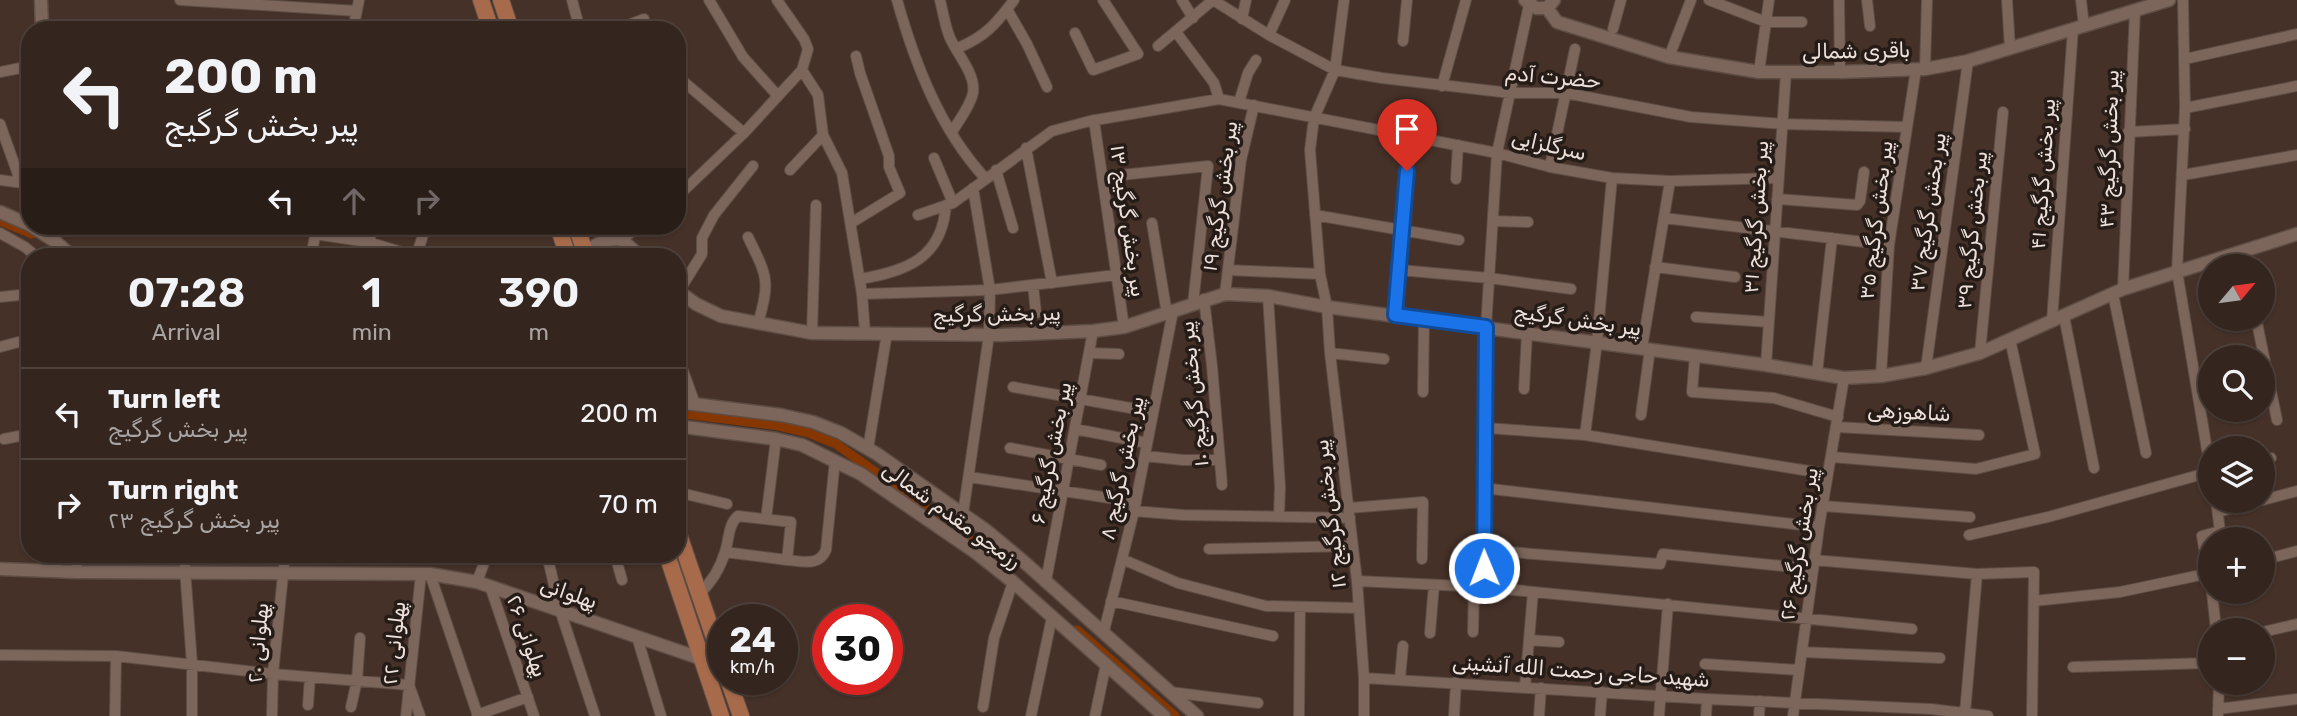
<!DOCTYPE html>
<meta charset="utf-8">
<style>
:root{--surface:#34251e;--page:#3f312b;--text:#f1f3f6;--muted:#a9a5a4;--line:#4e423c}
body{margin:0;font-family:Rubik,"Noto Sans Arabic",sans-serif;background:var(--page);color:var(--text);height:100vh;display:flex;flex-direction:column;font-size:26px;white-space:nowrap}
*{box-sizing:border-box;margin:0}
p{font-size:23px;color:var(--muted)}
.icon{flex:none;width:38px;height:38px;fill:none;stroke:currentColor;stroke-width:2;stroke-linecap:round;stroke-linejoin:round}
.map{position:relative;flex:1;overflow:hidden}
.sheet{position:absolute;left:21px;top:248px;width:665px;height:315px;display:flex;flex-direction:column;background:var(--surface);border-radius:28px;box-shadow:0 2px 5px #0004,0 0 0 2px var(--line)}
.sheet>*{flex:none}
.hud{position:absolute;left:21px;top:21px;width:665px;height:214px;border-radius:28px;box-shadow:0 2px 5px #0004,0 0 0 2px var(--line);background:#34251e;color:var(--text);overflow:hidden}
.needle{width:46px;rotate:61deg}
.tools{position:absolute;left:2198px;top:254px;display:grid;gap:14px}
.tools a{display:grid;place-items:center;width:77px;height:77px;border-radius:50%;background:var(--surface);box-shadow:0 2px 5px #0004,0 0 0 2px var(--line);font-size:35px}
.speed{position:absolute;left:707px;top:604px;display:flex;gap:14px;font-size:35px;font-weight:700;text-align:center}
.speed>*{display:grid;place-content:center;width:91px;height:91px;border-radius:50%;background:var(--surface);box-shadow:0 2px 5px #0004,0 0 0 2px var(--line);line-height:1}
.speed small{font-size:18px;font-weight:400}
.speed .limit{border:10px solid #d22;background:#fff;color:#111}
.pin{position:absolute;display:grid;place-items:center;width:60px;height:60px;color:#fff;margin:-72px -30px;border-radius:50% 50% 50% 0;rotate:-45deg;box-shadow:0 0 7px #0007}
.pin .icon{rotate:45deg}
.me{position:absolute;width:77px;margin:-38px;rotate:359deg;stroke-linejoin:round;filter:drop-shadow(0 0 5px #0008)}
.turn{display:flex;align-items:center;gap:24px;height:147px;padding:0 28px;font-size:32px}
.turn .icon{width:91px;height:91px;stroke-width:2.5}
.turn b{display:block;font-size:49px;line-height:60px}
.lanes{display:flex;align-items:center;height:66px;padding:0 28px;background:#0003;justify-content:center;gap:35px;direction:ltr}
.lanes .off{opacity:.35}
.eta{display:flex;justify-content:space-evenly;align-items:center;height:119px;text-align:center}
.eta b{font-size:42px;font-weight:600;line-height:49px}
ul{padding:0;list-style:none}
li{display:flex;align-items:center;gap:21px;height:91px;padding:0 28px;border-top:2px solid var(--line)}
li div{flex:1}
li b{display:block;font-size:26px}
li em{font-style:normal}
.map>svg:first-child{display:block}
</style>
<div class="map">
<svg width="2297" height="716" viewBox="0 0 2297 716">
<rect width="100%" height="100%" fill="#453128"/>
<g fill="none" stroke-linecap="round" stroke-linejoin="round">
<path stroke="#863700" stroke-width="9" d="M0,221L32,234
M677,413L779,426L809,433L836,444L974,542L1008,571
M1077,630L1175,716"/>
<g stroke="#5e4d45" stroke-width="12">
<path id="minor" d="M180,0L357,11
M572,0L580,30
M709,0L743,57L778,96
M897,0C915,64 940,129 985,178
M940,0C943,12 945,26 950,38C957,54 976,74 973,93C970,107 959,120 952,132
M1182,0L1193,18
M1213,0L1269,35L1335,70L1382,78L1510,93H1566L1691,117L1782,124L1907,127
M1344,0L1335,70L1314,118L1310,150L1320,274L1327,307L1330,353L1357,581L1364,678V716
M1709,0L1766,22H1802
M1839,0L1840,72
M1867,0L1870,26
M2007,0L2010,48
M2081,0L2084,26
M2183,0L2185,108L2177,271L2210,468
M1007,9L1027,44L1047,87
M1242,19L1246,0
M1613,29L1621,0
M353,30L359,0
M615,30L644,19
M1176,32L1214,83L1219,99
M1075,33L1093,70L1138,54L1103,0
M1269,35L1285,0
M1403,41L1407,0
M1158,46L1213,0
M958,48C986,36 996,24 1014,0
M1669,57L1691,0
M2185,59L2297,34
M1925,69L1927,0
M802,70L818,95L823,135L842,173L862,294L865,333
M0,72L30,66
M1759,72L1769,0
M677,76L744,133
M1442,86L1466,0
M1239,102L1248,73L1256,60
M2185,108L2297,86
M1094,120L1124,327
M0,124L21,183
M2128,132L2185,129
M1026,148L1052,283
M934,158L953,203
M1550,167L1575,49
M790,170L823,135
M996,170L1013,228
M2183,175L2297,155
M1102,177L1208,166L1193,304
M1456,179L1458,145
M0,180L30,184
M677,197L744,133L802,70L808,49L804,39L777,0
M1777,199L1857,205L1860,201L1864,172
M918,215L953,203L1052,131L1090,121L1219,99L1497,153L1550,167L1612,178L1670,181L1778,178
M1315,215L1459,240
M1664,218L1889,245
M1493,221L1528,222
M851,223L900,193L889,167V156L860,73L856,56
M1152,223L1167,314
M0,233L25,247L37,257
M315,234L368,242L418,257
M748,237C768,278 770,280 758,324
M621,239L641,226
M2243,252L2246,266
M311,257L317,226
M365,257L373,227
M416,257L423,235
M469,257L471,252
M1655,267L1735,277
M1228,270L1320,274
M1400,270L1489,278L1571,289
M860,279C906,271 942,259 946,205
M1033,285L1036,313
M2123,289L2135,10
M679,291L702,254V238L714,215L753,166
M862,294L990,290L1116,275
M1225,294L1241,160L1254,105
M2113,294L2146,453
M1268,296L1280,487L1279,516
M0,297L30,294
M1204,299L1212,366L1222,485
M1396,315L1410,136
M2064,316L2094,468
M1696,317L1769,322
M2256,318L2277,420
M2052,321L2073,29
M812,333L816,205
M0,347L30,339
M1642,348L1670,181
M1089,353L1119,354
M1330,353L1384,359
M1980,353L2003,112
M677,354L695,404
M1695,355L1692,392L1774,398L1838,417
M1766,365L1786,72
M1926,368L1968,61
M1817,373L1832,238
M1881,376L1889,245L1916,69
M1013,387L1153,412
M1524,389L1527,333
M1423,392L1424,319
M1641,415L1650,349
M1837,427L1979,435
M1486,428L1585,435L1828,474
M1075,429L1147,443
M1585,435L1597,342L1612,178
M4,439L30,434
M1010,448L1101,465
M868,449L887,333
M1145,456L1183,460H1220
M1832,457L1976,469L2035,454L2010,339
M2263,460L2271,458
M969,477L1136,502
M1483,488L1819,527
M677,492L727,504
M2263,500L2297,491
M1823,506L1970,517
M1349,508L1423,502L1422,559
M1134,511L1183,515L1350,518
M2218,512L2261,500
M963,514L989,335L990,290L973,188
M766,519L776,439
M1969,535L2048,517L2210,472
M1209,549L1353,546
M1484,550L1660,564L1663,554L1813,569
M56,555V572
M76,555L77,572
M184,555L192,664V716
M547,555L560,610L595,716
M615,555L622,580
M1122,559L1178,583L1266,606L1359,608
M787,560C802,561 819,567 826,550L835,460
M1814,560L1977,574L2034,572L2032,716
M2263,560L2297,551
M430,574L478,716
M1046,581L1093,331
M1357,581L1484,587L1912,629
M477,582L487,555
M2210,584L2202,536L2220,531L2216,500
M490,586L534,716
M1484,587L1483,488L1486,327L1497,153L1529,5
M2212,592L2216,630
M699,594C712,582 720,569 725,552C729,541 728,524 738,516L791,522L787,560L725,552
M1111,601L1273,636
M2034,601L2120,592L2210,573
M1104,631L1134,511L1173,311
M1473,632L1474,586
M2263,632L2297,624
M1430,633L1434,585
M637,637L661,716
M1529,640L1559,642
M1802,652L1940,658
M0,655L116,656L273,674L409,685L420,716
M1705,664L1799,670
M2073,667L2210,663
M1364,678L1707,699L1931,709L1988,716
M1400,678L1403,646
M1525,687L1533,592
M1170,692L1258,703
M308,705L310,677
M351,707L357,680L360,638
M983,707L994,638L1013,582
M2218,709L2297,699
M1965,713L1977,574
M477,715L528,697
M115,716L116,656
M272,716L273,674L285,555
M406,716L421,574
M1031,716L1052,617
M1095,716L1106,664
M1299,716L1300,607
M1454,716L1456,682
M1539,716L1541,688
M1600,716L1602,692
M1659,716L1668,604
M1706,716L1707,699
M1759,716L1760,701
M1793,716L1819,527L1844,378
M2218,716L2219,682"/>
</g>
<g stroke="#5e4d45" stroke-width="15">
<path id="tertiary" d="M41,0L42,30
M1525,0L1536,8H1547L1554,0
M1547,8L1557,22L1669,57L1759,72H1840L1925,69L1968,61L2169,0
M0,212L30,225
M31,226L56,242L73,257
M610,226L621,239L641,257
M586,254C597,242 605,239 621,239
M677,290L696,304L721,316L812,333L1002,335L1093,331L1124,327L1225,294L1268,296L1327,307L1766,365L1844,378L1881,376L1926,368L1980,353L2123,289L2297,234
M677,402L781,415L813,422L841,433L877,454L987,531L1023,561L1197,716
M677,426L776,439L802,445L861,474L975,552L1013,582L1164,716
M0,569L77,572L430,574L477,582L702,659"/>
</g>
<g stroke="#5e4d45" stroke-width="18">
<path id="primary" d="M481,0L491,30
M501,0L511,30
M558,226L568,257
M576,226L587,257
M677,529L723,664
M667,555L721,716
M728,679L741,716"/>
</g>
<use href="#minor" stroke="#7c665b" stroke-width="10"/>
<use href="#tertiary" stroke="#7c665b" stroke-width="12"/>
<use href="#primary" stroke="#a76b4b" stroke-width="16"/>
</g>
<g fill="none" stroke-linecap="round" stroke-linejoin="round">
<g stroke="#114b97" stroke-width="18">
<path id="route" d="M1407,171L1395,315L1486,327L1484,568"/>
</g>
<use href="#route" stroke="#1a73e8" stroke-width="12"/>
</g>
<g text-anchor="middle" stroke-width="7" stroke-linejoin="round" paint-order="stroke">
<g font-size="21" fill="#eee1db" stroke="#251c17">
<text transform="translate(1856 51) rotate(-1)" y="7">باقری شمالی</text>
<text transform="translate(1553 77) rotate(5)" y="7">حضرت آدم</text>
<text transform="translate(1549 145) rotate(13)" y="7">سرگلزایی</text>
<text transform="translate(2109 149) rotate(-88)" y="7">پیر بخش گرگیج ۴۳</text>
<text transform="translate(2043 174) rotate(-86)" y="7">پیر بخش گرگیج ۴۱</text>
<text transform="translate(1220 196) rotate(-82)" y="7">پیر بخش گرگیج ۱۹</text>
<text transform="translate(1928 212) rotate(-82)" y="7">پیر بخش گرگیج ۳۷</text>
<text transform="translate(1756 217) rotate(-86)" y="7">پیر بخش گرگیج ۳۱</text>
<text transform="translate(1876 220) rotate(-83)" y="7">پیر بخش گرگیج ۳۵</text>
<text transform="translate(1128 221) rotate(82)" y="7">پیر بخش گرگیج ۱۳</text>
<text transform="translate(1972 230) rotate(-84)" y="7">پیر بخش گرگیج ۳۹</text>
<text transform="translate(997 314) rotate(-1)" y="7">پیر بخش گرگیج</text>
<text transform="translate(1578 320) rotate(8)" y="7">پیر بخش گرگیج</text>
<text transform="translate(1194 394) rotate(-96)" y="7">پیر بخش گرگیج ۱۰</text>
<text transform="translate(1909 412) rotate(3)" y="7">شاهوزهی</text>
<text transform="translate(1051 453) rotate(-79)" y="7">پیر بخش گرگیج ۶</text>
<text transform="translate(1122 468) rotate(-78)" y="7">پیر بخش گرگیج ۸</text>
<text transform="translate(1330 514) rotate(-97)" y="7">پیر بخش گرگیج ۱۲</text>
<text transform="translate(952 515) rotate(36)" y="7">رزمجو مقدم شمالی</text>
<text transform="translate(1799 544) rotate(-81)" y="7">پیر بخش گرگیج ۲۶</text>
<text transform="translate(569 593) rotate(19)" y="7">پهلوانی</text>
<text transform="translate(527 636) rotate(71)" y="7">پهلوانی ۲۶</text>
<text transform="translate(258 643) rotate(-85)" y="7">پهلوانی ۲۰</text>
<text transform="translate(394 643) rotate(-84)" y="7">پهلوانی ۲۲</text>
<text transform="translate(1581 671) rotate(4)" y="7">شهید حاجی رحمت الله آنشینی</text>
</g>
</g>
</svg>
<div class="tools">
<a><svg class="needle" viewBox="-14 -14 28 28"><path d="M0-13l5 13h-10z" fill="#e53935"/><path d="M0 13l5-13h-10z" fill="#a9a5a4"/></svg></a>
<a><svg class="icon" aria-label="search" viewBox="0 0 24 24"><circle cx="10" cy="10" r="6"/><path d="M15 15l6 6"/></svg></a>
<a><svg class="icon" aria-label="layers" viewBox="0 0 24 24"><path d="M12 4l9 5-9 5-9-5zM3 14l9 5 9-5"/></svg></a>
<a>+</a>
<a>−</a>
</div>
<div class="speed"><div>24<small>km/h</small></div><div class="limit">30</div></div>
<div class="pin" style="left:1407px;top:171px;background:#d93025"><svg class="icon" aria-label="arrive" viewBox="0 0 24 24"><path d="M6 21V4h12l-3 4 3 4H6"/></svg></div>
<svg class="me" style="left:1484px;top:568px" viewBox="-20 -20 40 40"><circle r="17" fill="#1a73e8" stroke="#fff" stroke-width="3"/><path d="M0-11L8 9 0 5-8 9z" fill="#fff"/></svg>
<div class="hud">
<div class="turn"><svg class="icon" aria-label="left" viewBox="0 0 24 24"><path d="M17 20v-9H6M10 6l-5 5 5 5"/></svg><div><b>200 m</b>پیر بخش گرگیج</div></div>
<div class="lanes"><svg class="icon" aria-label="left" viewBox="0 0 24 24"><path d="M17 20v-9H6M10 6l-5 5 5 5"/></svg><svg class="icon off" aria-label="ahead" viewBox="0 0 24 24"><path d="M12 20V5M6 11l6-6 6 6"/></svg><svg class="icon off" aria-label="right" viewBox="0 0 24 24"><path d="M7 20v-9h11M14 6l5 5-5 5"/></svg></div>
</div>
<section class="sheet">
<div class="eta">
<div><b>07:28</b><p>Arrival</p></div>
<div><b>1</b><p>min</p></div>
<div><b>390</b><p>m</p></div>
</div>
<ul>
<li><svg class="icon" aria-label="left" viewBox="0 0 24 24"><path d="M17 20v-9H6M10 6l-5 5 5 5"/></svg><div><b>Turn left</b><p>پیر بخش گرگیج</p></div><em>200 m</em></li>
<li><svg class="icon" aria-label="right" viewBox="0 0 24 24"><path d="M7 20v-9h11M14 6l5 5-5 5"/></svg><div><b>Turn right</b><p>پیر بخش گرگیج ۲۳</p></div><em>70 m</em></li>
</ul>
</section>
</div>
